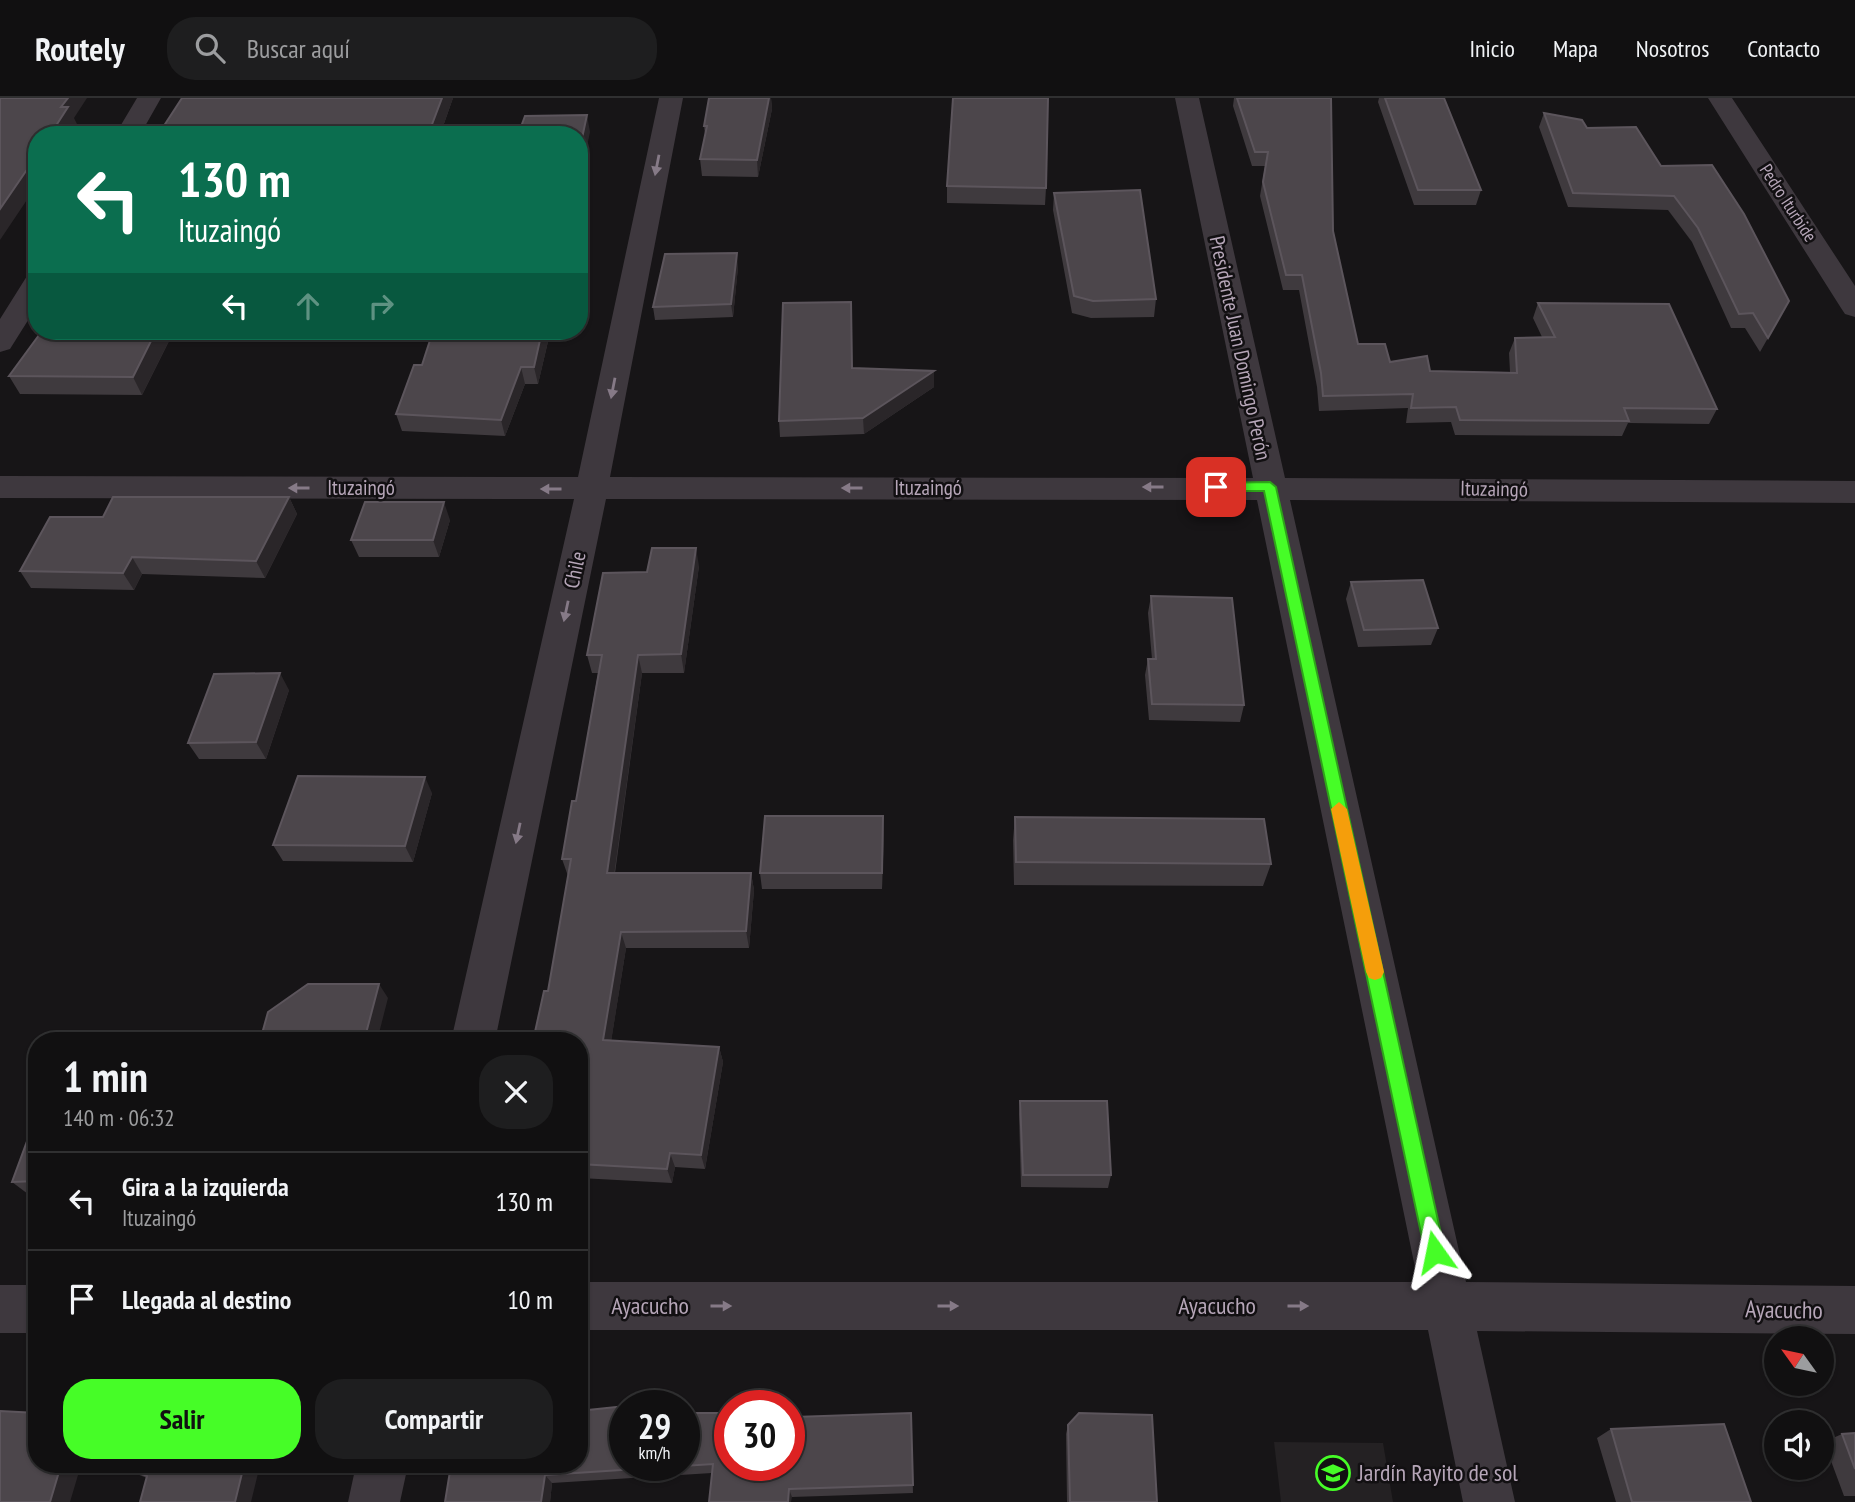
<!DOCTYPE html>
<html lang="es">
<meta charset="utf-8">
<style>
:root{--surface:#111011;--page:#1e1e1f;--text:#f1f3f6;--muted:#9c9d9f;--line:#303031;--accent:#46fd27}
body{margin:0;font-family:"PT Sans Narrow",sans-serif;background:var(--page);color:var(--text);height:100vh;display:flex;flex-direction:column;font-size:26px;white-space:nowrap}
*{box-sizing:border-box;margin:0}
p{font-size:23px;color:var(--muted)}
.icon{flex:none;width:38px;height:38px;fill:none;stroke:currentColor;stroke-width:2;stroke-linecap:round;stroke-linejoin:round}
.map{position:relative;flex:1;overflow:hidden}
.panel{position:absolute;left:28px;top:934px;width:560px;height:441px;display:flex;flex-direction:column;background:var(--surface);border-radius:28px;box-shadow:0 2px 5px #0004,0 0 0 2px var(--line)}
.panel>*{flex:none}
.banner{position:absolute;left:28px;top:28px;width:560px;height:214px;border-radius:28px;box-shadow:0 2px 5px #0004,0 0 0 2px var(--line);background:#0b6e4f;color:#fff;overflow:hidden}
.needle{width:46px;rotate:303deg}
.fabs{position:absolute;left:1764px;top:1228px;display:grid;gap:14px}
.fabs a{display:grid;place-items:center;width:70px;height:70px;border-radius:50%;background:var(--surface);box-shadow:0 2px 5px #0004,0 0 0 2px var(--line);font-size:35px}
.speed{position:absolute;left:609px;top:1292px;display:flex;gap:14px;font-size:35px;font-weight:700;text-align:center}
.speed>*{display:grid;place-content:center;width:91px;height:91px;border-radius:50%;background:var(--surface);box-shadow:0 2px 5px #0004,0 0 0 2px var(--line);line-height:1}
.speed small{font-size:18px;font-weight:400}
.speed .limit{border:10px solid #d22;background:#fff;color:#111}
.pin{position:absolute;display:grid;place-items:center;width:60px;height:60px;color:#fff;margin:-30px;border-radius:14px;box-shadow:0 4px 10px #0006}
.me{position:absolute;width:77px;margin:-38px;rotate:348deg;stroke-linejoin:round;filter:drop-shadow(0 0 5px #0008)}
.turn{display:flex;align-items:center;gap:24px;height:147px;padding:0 35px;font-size:32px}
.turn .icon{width:91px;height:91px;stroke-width:2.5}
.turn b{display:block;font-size:49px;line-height:60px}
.lanes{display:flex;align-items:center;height:66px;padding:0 35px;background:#0003;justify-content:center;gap:35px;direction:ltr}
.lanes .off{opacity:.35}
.round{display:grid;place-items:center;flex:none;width:74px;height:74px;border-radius:28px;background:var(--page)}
.overview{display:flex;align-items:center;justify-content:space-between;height:119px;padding:0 35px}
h1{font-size:42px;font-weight:800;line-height:52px}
.primary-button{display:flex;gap:14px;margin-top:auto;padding:14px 35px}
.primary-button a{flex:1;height:80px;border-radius:28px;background:var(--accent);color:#111;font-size:28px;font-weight:800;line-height:80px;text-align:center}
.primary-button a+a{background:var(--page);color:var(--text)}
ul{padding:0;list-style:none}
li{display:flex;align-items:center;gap:21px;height:98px;padding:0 35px;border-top:2px solid var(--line)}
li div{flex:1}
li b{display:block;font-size:26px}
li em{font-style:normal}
header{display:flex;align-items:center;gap:42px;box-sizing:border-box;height:98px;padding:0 35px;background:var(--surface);border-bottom:2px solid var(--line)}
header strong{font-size:33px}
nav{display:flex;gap:38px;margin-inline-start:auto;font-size:24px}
.search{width:490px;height:63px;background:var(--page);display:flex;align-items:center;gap:18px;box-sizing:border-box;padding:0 24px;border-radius:28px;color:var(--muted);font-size:26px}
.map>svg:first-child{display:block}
</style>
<header>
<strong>Routely</strong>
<div class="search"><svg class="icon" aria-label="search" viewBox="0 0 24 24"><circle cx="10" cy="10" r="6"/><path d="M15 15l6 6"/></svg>Buscar aquí</div>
<nav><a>Inicio</a><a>Mapa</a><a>Nosotros</a><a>Contacto</a></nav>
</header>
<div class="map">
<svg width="1855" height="1404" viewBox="0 0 1855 1404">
<rect width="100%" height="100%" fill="#171517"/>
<path fill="#242123" d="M1274,1344L1383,1345L1393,1404H1281Z"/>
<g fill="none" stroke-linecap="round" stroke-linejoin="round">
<path fill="#3e383e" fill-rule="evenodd" d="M137,0H161L140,37H115Z
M659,0H683L610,379L1253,380L1175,0H1199L1285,380L1855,383V405L1290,402L1466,1184L1855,1188V1236L1477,1233L1515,1404H1463L1428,1232H579V1184H1418L1257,402L606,401L495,943H451L574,401L0,400V378L578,379Z
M1708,0H1732L1855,188V219L1845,216L1841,210Z
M37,176V208L10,251L0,254V221L27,178Z
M0,1187H37V1235H0Z
M356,1367H408L400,1404H348Z"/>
</g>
<path fill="#3f3a3e" d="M182,0H453L440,37H158Z
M709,0H771L772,11L758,79L702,78L700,61L705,36L704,28Z
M1234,0H1331L1333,133L1358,246L1390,264L1430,273L1510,274L1509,255L1515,240L1542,239L1533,220L1538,205L1717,311L1709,326L1628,325L1622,338L1455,337L1451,324L1406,325L1408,310L1319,313L1317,289L1299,192H1283L1260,98L1265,68H1252L1233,8Z
M1379,0H1444L1481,92L1476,107H1414L1378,4Z
M1544,15L1587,30L1661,68L1789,203L1760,254L1745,230H1731L1692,144L1668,112L1568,109L1539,29Z
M947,88L1046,90L1045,107L947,105Z
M1054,95L1156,201L1154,219L1091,220L1072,215L1053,112Z
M738,169L733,219L655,222L653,209Z
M42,233H174L142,297L20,296L9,278Z
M550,235L538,286H525L505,338L402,333L396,316L422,267Z
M852,270L934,289L864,336L780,339L779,323Z
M289,399L297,416L265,480L142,476L134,492L31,490L20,473L103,419Z
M450,422L439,459H359L351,442Z
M699,468L684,575H642L615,775H751L754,792L749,850H626L611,943L719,949L723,964L705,1071L675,1069L672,1085L580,1080L579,1081V943L548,893L568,778L562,761L576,703L598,575H592L587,557L647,474Z
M1351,484L1438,530L1431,547L1358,549L1346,501Z
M1151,498L1244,607L1240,624L1149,622L1145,577L1148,561H1152L1148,515Z
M289,592L266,661H199L188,645Z
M432,695L413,764L283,763L273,747Z
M1015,719L1271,766L1263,788L1014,787L1013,742Z
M884,734L882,791H762L760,775Z
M1020,1003L1111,1077L1108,1090L1021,1089L1019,1016Z
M37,1016V1096H28L12,1084Z
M911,1315L913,1395L792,1399L712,1375L552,1385L550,1404H445L451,1367H625L794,1316L795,1319Z
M1068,1327L1157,1404H1067L1066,1336Z
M1611,1331L1751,1404H1616L1597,1340Z
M1855,1335V1398H1844L1824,1344L1842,1336Z
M114,1367H260L147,1380Z"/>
<path fill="#2a2629" d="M68,0H87L74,20L77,26L70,37H50L61,9Z
M442,0H453L440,37H433L431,29Z
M769,0H771L772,11L758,79L757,62Z
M587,17L590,34L579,87V54Z
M425,29L427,37H421Z
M37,57V87L0,142V111Z
M737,155L738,169L733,219L731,206Z
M156,233H174L142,297L133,279Z
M542,233H549L550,235L538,286L534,269Z
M521,269L525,286L505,338L501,322Z
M934,273V289L864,336L863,320Z
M289,399L297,416L265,480L256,463Z
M444,404L450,422L439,459L433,442Z
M696,450L699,468L684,575L681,556Z
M132,459L142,476L134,492L123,475Z
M638,557L642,575L612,792L607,775Z
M280,575L289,592L266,661L256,644Z
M425,679L432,695L413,764L405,748Z
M883,718L884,734L882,791V775Z
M751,775L754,792L749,850L746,833Z
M621,834L626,850L609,957L603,942Z
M379,886L388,900L377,943H364Z
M719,949L723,964L705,1071L701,1057Z
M670,1055L675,1069L672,1085L667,1071Z
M61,1367H81L70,1404H50Z
M244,1367H260L251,1404H235Z
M545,1377L552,1385L550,1404H541Z
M789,1391L792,1399L791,1404H788Z"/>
<path fill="#4c464b" stroke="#5c555c" stroke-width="2" d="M0,0H68L61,9H68L50,37H37V57L0,111Z
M182,0H442L431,29H425L421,37H158Z
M709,0H769L757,62L700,61L707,28H704Z
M953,0H1048L1046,90L947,88Z
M1237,0H1331L1333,133L1358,246H1385L1390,264L1427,258L1430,273L1517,275L1515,240L1555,239L1538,205L1669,206L1717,311L1624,310L1629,323L1460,322L1456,309L1411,310L1413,296L1323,298L1321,275L1302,177H1286L1263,84L1268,54H1255Z
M1385,0H1444L1481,92H1418Z
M1544,15L1582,22L1587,30L1636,29L1661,68L1712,67L1744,116L1789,203L1768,240L1753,215L1739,216L1698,130L1674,98L1573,95Z
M587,17L579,54V37H518L525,18Z
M1140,92L1156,201L1093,203L1074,198L1054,95Z
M737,155L731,206L653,209L665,156Z
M851,204L852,270L934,273L863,320L779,323L783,205Z
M42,233H156L133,279L9,278Z
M433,233H542L534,269H521L501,322L396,316L414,267H422Z
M113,399H289L256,463L132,459L123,475L20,473L50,419H103Z
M365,404H444L433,442H351Z
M652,450H696L681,556L638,557L607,775H751L746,833L621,834L603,942L719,949L701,1057L670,1055L667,1071L579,1066V943H533L544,893H548L571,761H562L572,703H576L602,557H587L603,475L647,474Z
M1423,482L1438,530L1364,532L1351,484Z
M1151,498L1232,500L1244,607L1152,606L1148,561H1156Z
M280,575L256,644L188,645L214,576Z
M298,678L425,679L405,748L273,747Z
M765,718H883L882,775H760Z
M1015,719L1264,721L1271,766L1016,764Z
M308,886H379L364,943H260L268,914Z
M1020,1003H1107L1111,1077H1023Z
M37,1016V1083L12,1084Z
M679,1302V1307H631Z
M625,1308V1367H684V1315H730V1367H789V1316H794V1319L911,1315L913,1387L789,1391L788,1404H709L713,1366L545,1377L541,1404H445L451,1367H579V1313Z
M0,1313L37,1315V1367H61L50,1404H0Z
M1079,1315L1152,1317L1157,1404H1070L1068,1327Z
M1724,1326L1751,1404H1632L1611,1331Z
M1855,1335V1371L1842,1336Z
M119,1367H244L235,1404H140L147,1378Z"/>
<defs><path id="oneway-solid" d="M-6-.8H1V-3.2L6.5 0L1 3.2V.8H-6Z" transform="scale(1.75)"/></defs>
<g fill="#867a87">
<use href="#oneway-solid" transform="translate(657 67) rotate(101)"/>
<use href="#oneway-solid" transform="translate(613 290) rotate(101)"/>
<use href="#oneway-solid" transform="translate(1153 389) rotate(180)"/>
<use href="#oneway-solid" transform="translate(299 390) rotate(-180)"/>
<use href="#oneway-solid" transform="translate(852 390) rotate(180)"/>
<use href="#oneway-solid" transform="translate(551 391) rotate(-180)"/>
<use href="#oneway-solid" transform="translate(566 513) rotate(102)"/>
<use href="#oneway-solid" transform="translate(518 735) rotate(102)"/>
<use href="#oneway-solid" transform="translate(721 1208)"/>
<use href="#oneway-solid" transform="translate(948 1208)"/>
<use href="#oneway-solid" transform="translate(1298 1208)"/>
</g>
<path fill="#46fd27" stroke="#2ea419" stroke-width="2" d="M1270,384L1276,389L1445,1154L1442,1161L1435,1163L1428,1161L1425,1154L1264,393H1216L1209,389L1216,385Z"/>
<path fill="#f59e0b" d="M1339,704L1347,711L1384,874L1381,880L1375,882L1369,880L1366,874L1331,711Z"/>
<defs>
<g id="school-ring" transform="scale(1.75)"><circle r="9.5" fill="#121012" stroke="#46fd27" stroke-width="1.5"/><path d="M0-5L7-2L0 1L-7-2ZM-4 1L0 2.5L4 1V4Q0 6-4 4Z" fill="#46fd27"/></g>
</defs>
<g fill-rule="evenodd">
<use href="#school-ring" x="1333" y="1375"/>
</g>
<g text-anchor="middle" stroke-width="5" stroke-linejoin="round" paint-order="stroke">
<g font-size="18" fill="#b6a6b8" stroke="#121012">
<text transform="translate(1788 105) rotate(57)" y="6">Pedro Iturbide</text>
</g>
<g font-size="21" fill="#b6a6b8" stroke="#121012">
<text transform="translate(1240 250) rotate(78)" y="7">Presidente Juan Domingo Perón</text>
<text x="361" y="397">Ituzaingó</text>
<text x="928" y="397">Ituzaingó</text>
<text transform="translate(1494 391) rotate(1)" y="7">Ituzaingó</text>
<text transform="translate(575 472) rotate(-78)" y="7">Chile</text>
</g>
<g font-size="24" fill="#b6a6b8" stroke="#121012">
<text x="650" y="1216">Ayacucho</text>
<text x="1217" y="1216">Ayacucho</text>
<text transform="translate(1784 1212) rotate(1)" y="8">Ayacucho</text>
</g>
<g font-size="24" fill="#b6a6b8" stroke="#121012" text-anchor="start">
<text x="1358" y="1383">Jardín Rayito de sol</text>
</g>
</g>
</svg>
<div class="fabs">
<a><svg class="needle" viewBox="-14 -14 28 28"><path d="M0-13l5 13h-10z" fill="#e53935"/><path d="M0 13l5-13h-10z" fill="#9c9d9f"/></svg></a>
<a><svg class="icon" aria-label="sound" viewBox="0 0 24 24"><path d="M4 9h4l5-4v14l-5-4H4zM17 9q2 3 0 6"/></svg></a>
</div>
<div class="speed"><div>29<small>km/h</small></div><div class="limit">30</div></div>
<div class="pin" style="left:1216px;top:389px;background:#d93025"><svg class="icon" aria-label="arrive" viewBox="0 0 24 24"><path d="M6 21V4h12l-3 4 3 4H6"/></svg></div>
<svg class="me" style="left:1435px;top:1154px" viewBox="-20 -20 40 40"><path d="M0-17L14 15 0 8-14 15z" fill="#46fd27" stroke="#fff" stroke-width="4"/></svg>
<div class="banner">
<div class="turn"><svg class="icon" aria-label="left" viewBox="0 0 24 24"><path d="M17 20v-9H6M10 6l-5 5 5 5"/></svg><div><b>130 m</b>Ituzaingó</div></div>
<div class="lanes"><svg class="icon" aria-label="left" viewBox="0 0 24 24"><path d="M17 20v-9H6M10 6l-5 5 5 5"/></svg><svg class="icon off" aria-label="ahead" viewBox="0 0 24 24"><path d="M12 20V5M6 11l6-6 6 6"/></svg><svg class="icon off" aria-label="right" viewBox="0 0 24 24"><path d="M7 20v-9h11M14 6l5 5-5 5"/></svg></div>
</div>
<section class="panel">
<div class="overview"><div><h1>1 min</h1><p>140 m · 06:32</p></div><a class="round"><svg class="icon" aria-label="close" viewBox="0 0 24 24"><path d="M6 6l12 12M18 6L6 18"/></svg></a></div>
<ul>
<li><svg class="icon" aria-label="left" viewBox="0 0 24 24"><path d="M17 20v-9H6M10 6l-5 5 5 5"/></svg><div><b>Gira a la izquierda</b><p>Ituzaingó</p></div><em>130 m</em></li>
<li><svg class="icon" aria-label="arrive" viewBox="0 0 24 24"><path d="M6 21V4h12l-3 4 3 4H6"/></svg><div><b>Llegada al destino</b></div><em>10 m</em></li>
</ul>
<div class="primary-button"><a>Salir</a><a>Compartir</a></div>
</section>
</div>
